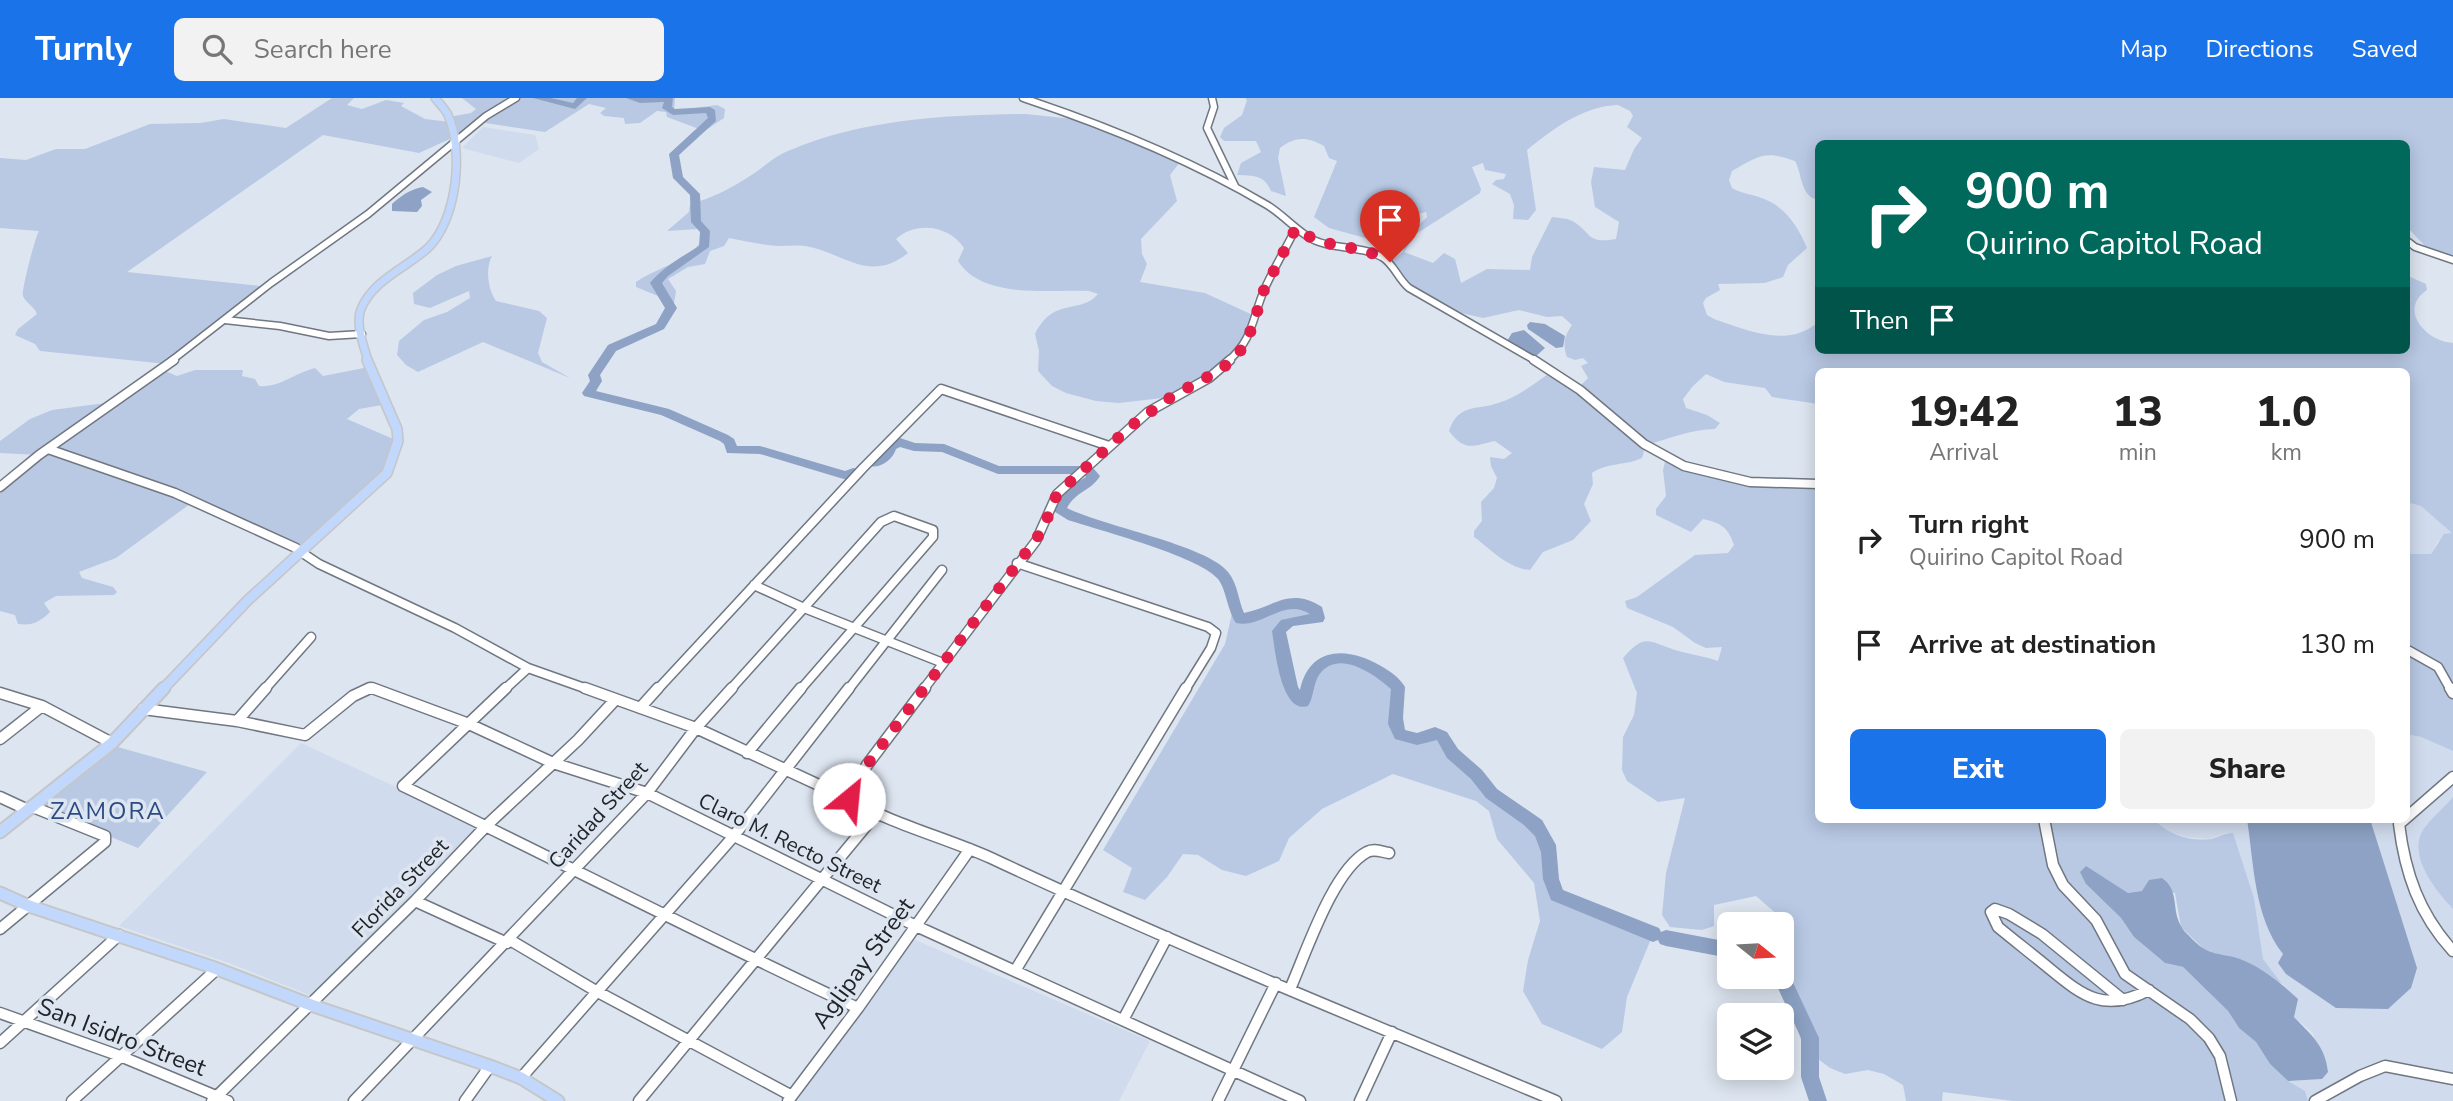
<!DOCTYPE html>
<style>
:root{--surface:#fff;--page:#f2f2f2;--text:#222;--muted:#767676;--accent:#1a73e8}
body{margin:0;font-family:"Nunito Sans",sans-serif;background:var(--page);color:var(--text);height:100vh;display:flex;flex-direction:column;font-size:26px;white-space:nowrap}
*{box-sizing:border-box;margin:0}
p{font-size:23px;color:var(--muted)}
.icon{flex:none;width:38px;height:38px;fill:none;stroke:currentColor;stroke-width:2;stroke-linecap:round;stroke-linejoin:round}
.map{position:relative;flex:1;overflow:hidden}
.side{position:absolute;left:1815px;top:270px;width:595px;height:455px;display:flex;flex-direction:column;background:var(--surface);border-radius:10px;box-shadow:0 4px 18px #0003}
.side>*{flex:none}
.hud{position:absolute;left:1815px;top:42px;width:595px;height:214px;border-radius:10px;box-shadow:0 4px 18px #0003;background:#00695c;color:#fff;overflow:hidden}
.needle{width:46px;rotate:108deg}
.fabs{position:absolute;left:1717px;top:814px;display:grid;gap:14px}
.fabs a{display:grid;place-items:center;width:77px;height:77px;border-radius:10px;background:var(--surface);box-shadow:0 4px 18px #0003;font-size:35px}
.pin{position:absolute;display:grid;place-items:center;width:60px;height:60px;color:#fff;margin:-72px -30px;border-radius:50% 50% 50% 0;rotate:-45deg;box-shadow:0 0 7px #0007}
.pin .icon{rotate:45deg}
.me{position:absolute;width:77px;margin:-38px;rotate:28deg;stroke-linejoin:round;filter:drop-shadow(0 0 5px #0008)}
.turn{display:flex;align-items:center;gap:24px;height:147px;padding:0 35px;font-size:32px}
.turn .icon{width:91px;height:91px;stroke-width:2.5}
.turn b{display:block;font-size:49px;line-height:60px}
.then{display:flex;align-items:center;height:66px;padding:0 35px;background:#0003;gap:14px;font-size:26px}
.eta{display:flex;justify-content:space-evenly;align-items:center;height:119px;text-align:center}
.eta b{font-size:42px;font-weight:800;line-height:49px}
.cta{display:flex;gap:14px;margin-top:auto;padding:14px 35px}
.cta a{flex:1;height:80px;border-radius:10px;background:var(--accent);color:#fff;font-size:28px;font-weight:800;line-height:80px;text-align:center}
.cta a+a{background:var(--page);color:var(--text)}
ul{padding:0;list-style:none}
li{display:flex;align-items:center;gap:21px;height:105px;padding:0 35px}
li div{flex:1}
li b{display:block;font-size:26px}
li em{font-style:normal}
header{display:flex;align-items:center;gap:42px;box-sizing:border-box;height:98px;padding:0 35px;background:var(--accent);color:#fff}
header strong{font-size:33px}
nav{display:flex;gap:38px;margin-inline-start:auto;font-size:24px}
.search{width:490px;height:63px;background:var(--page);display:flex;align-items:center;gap:18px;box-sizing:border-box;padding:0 24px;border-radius:10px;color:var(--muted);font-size:26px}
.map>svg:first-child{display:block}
</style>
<header>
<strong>Turnly</strong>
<div class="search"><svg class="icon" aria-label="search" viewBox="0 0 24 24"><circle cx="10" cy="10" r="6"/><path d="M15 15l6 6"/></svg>Search here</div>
<nav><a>Map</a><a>Directions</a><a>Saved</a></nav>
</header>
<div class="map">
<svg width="2453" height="1003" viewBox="0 0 2453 1003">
<rect width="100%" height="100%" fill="#dde5f0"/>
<path fill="#d0dbed" d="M483,29L535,37L539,51L519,65L462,50Z
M2406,404L2421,408L2453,435L2437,444L2431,456H2406Z
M2406,636L2421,639L2453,653V699L2423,733L2418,751L2423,769L2453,811V1003H2308L2305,993L2288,983L2322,981L2313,935L2294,919L2297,901L2282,886L2263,861L2254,800L2233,736L2225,735L2209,741L2186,739L2164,732L2153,721H2406Z
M301,645L480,728L314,899L229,865L119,828Z
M913,841L1150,943L1119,1003H792Z"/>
<path fill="#b9c9e4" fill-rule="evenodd" d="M332,0H354L347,7L362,11L386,2L404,5L401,8L425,21L450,24L449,19L471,15L476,11L462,0H675L674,13L717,7L725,11L724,20L685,46L699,31L667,19L666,14L657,13L640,25L625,26L624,20L604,18L600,15L606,10L589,6L545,34L479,24L453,45L452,40L419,55L323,37L127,174L260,188L261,193L167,266L40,253L35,246L15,237L18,231L37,216C34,208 26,205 23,198C21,194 35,139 39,133L0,130V60L26,62L56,51H85L150,26L200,25L224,21L286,30Z
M1245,0H2453V158L2427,150L2406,128V46H1818V102C1800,98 1803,78 1795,63C1764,52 1759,58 1732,73L1729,82L1732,90C1740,95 1750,96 1759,99C1784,107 1797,126 1807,150L1788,167L1783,179L1765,185L1718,186L1720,192L1706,200L1703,205L1707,217L1714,221C1747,232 1788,251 1818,224V252H2406V177L2426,186L2427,192C2397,212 2427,244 2453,245V653L2421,639L2406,636V456H2431L2444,436L2452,435L2421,408L2406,404V273H1818V306L1772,299L1765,290L1724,284L1706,276L1693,288L1683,301L1686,310L1707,317L1720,325L1715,331C1691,331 1669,341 1646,347L1642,360C1625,368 1608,364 1592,375L1593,386L1584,406L1591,423L1573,442L1543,454L1530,472C1507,470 1492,452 1474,439V433L1482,423L1481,404L1494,390L1497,380L1491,368L1490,359L1504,361L1512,355L1495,343C1472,348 1465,354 1449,333C1452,325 1454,320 1461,315C1471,308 1486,310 1498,305C1518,299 1534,286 1551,274L1577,291L1588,280L1581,268L1588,265L1583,260L1575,262L1567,259C1562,246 1565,237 1572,227L1562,218L1547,219L1519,212L1483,220L1457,214L1409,190L1390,164L1403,154L1408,137L1427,119L1426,114C1406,118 1383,128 1369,141L1329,130L1314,119L1337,63L1329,60L1324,48C1307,39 1296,38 1280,50L1278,60L1286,98L1271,93C1264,76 1253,78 1237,77L1241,65L1261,54L1256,43H1224L1220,39L1224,30L1242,17L1247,2ZM1618,7L1630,13L1633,18L1627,29L1642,40L1634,51L1625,72L1594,69L1591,84L1595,109L1619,124L1616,141C1584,147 1592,132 1570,122C1565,120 1558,120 1552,119L1532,159L1530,172L1487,171L1461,185L1455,161L1444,155L1433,165L1404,154L1416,136L1480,95L1481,91L1472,69L1483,65L1485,72L1506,76L1504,81L1496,82L1492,86L1510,96L1514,107L1513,121L1528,122L1536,112L1527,52C1553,31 1583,8 1618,7Z
M1026,16L1092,23L1180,64L1170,77L1177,103L1141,141L1142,156L1147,166L1140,184L1205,195L1255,218L1232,262L1171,299L1119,305L1096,303L1066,295L1052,288L1038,273L1039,253L1035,236C1054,198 1080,217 1098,196L1089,193C1049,191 983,202 958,163L964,150C949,127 916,123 896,141L908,155C869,186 845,155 805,148C797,147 787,148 778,148C761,147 745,143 729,140L724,148L710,153L705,166L688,169L668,181L676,193L674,205L663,206L658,198L636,189V184C659,168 691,164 705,137L698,131L667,133L689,114L690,106C713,100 732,90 753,76C764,69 775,58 788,53C863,21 946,17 1026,16Z
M492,158C485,171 488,191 496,203L539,213L547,220L538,255L542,264L570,280L483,244L418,274L406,267L397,257L399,243L424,222L447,214L470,200L469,193L430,210L414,206L413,195L437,177L456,168Z
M369,269L388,306L359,311L347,321L398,343L387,375L301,454L194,403L116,460L79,474L82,480L113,489L117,494L114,497L56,498L44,505L50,514C40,524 32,528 18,526L15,517L0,513V389L38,357L0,355V343L30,321L52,312L113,304L160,271L177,278L195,272H243L242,278L255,281L259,288C279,290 295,275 315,270L323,278Z
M1666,360L1736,382L1818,386V721H2153C2168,736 2189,744 2211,741C2219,739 2224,735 2233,735L2254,800L2263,861L2282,886L2241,862L2209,856L2181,829L2175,795L2142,793L2128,795L2086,769V786L2121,820L2134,839L2165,865L2183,869L2228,913L2239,930L2256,944L2270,966L2288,983L2305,993L2308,1003H2013L1943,994L1942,1003H1906L1903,987L1884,976L1868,972L1845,976L1830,970L1814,958L1800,940L1795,907L1779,879L1782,878V826H1771L1779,818L1756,798L1714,807V828L1702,832L1670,829L1662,817L1666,775L1685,700L1658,704L1627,683L1622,672L1623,639L1634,617L1637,595L1623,560C1645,535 1648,543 1675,552C1689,556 1704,558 1718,563L1722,549L1706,550L1695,545L1673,529L1627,510L1625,503L1637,499L1695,457L1728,455L1734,447C1728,429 1721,425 1703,421L1691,434L1656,417V411L1666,398L1663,372Z
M1288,503L1309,506L1317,513L1318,520C1304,523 1286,519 1279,533L1291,592L1303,603C1310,594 1307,581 1314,572C1338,545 1378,569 1398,589C1399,604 1391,623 1400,637L1417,641L1435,635L1442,638L1451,656L1474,674L1495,698L1525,719L1545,739L1549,778L1557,797L1653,836L1627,899L1622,934L1602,951L1542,926L1523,893L1528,862L1540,823L1534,785L1497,741L1489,713L1476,703L1393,676L1322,711L1289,740L1279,763L1246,778L1222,772L1198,757L1183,756L1167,779L1145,802L1123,794L1132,770L1103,752L1225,546L1233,511L1241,521L1250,520Z
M107,646L207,674L138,750L35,708Z
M2453,699V811C2436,793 2407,758 2423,732C2431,720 2444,710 2453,699Z"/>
<path fill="#8da2c4" d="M423,89L432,94L421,102L422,108L417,114L392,113V106C401,98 410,91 423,89Z
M1530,224L1545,226L1565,238L1563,249L1556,250L1528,231L1527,227Z
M1524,232L1545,250L1535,259L1507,243L1512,235Z
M2247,721H2370L2417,870L2411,890L2388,911L2336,910L2286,876L2278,865L2283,856C2254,819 2254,767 2247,721Z
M2086,768L2128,795L2142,793L2149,782L2162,780C2180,793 2171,811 2181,828C2183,833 2189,837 2192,841C2210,859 2218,854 2240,861C2261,869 2282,886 2298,901L2294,919C2311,937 2325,947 2328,974L2322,981L2288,983L2270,966L2256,944L2239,930L2228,913L2183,869L2165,865L2134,839L2121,820L2086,786L2080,774Z"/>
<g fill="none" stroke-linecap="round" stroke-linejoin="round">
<path fill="#8da2c4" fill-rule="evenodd" d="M533,0H551L573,5L577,0H587L575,11Z
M626,0H673L672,9L675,11L710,9L715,12L716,23L679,57L683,79L700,96L701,123L710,133L709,149L668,178L662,185L677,210L664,231L616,253L600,277L602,283L596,293L669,311L728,337L734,341L737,348H760L845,373L853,370L858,371L859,374L847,382L760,356L727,355L724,346L720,343L661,317L584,298L582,295L590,283L588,277L608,247L656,226L665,210L650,185C663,169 682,159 699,148L700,134L691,124L690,97L673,80L669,56L708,20L706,15L673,17L662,10L664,4L640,5Z
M900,340L915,345L944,346L999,368H1082L1094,371L1100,378C1091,393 1076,393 1067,410C1102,428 1207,447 1228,474C1238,486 1238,502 1244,515C1276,508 1290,489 1322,509L1325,520L1323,524L1293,528L1286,534L1298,589L1300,592C1309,548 1348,548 1381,568C1390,573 1400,580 1405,589L1403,620L1405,632L1417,635L1435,629L1447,634L1458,651L1482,672L1497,691L1542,722L1556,747L1559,781L1563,792L1659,830L1661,834L1666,832L1729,844V860L1666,848L1660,846L1658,842L1653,844L1551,802L1543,781L1541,754L1535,738L1524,727L1486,700L1471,681L1447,660L1437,642L1417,647L1395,641L1388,626L1391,591C1374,576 1338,550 1319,577C1313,586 1314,599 1308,608C1281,617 1275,551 1272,533L1281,522L1310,516C1284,499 1262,531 1236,525C1227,512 1226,489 1217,480C1197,458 1099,432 1068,422L1052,412L1063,393L1086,379L1084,376H998L942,354L914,353L900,349L896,351C893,361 881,371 869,368L868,365C873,357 881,355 887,345Z
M1782,871L1789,876L1819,940V979L1827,1003H1809L1801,979V940L1777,888L1770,878H1782Z"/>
<g stroke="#707781" stroke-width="9">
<path id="minor-far2" d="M1023,0C1104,27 1194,64 1267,107C1282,116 1295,131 1310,140C1331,152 1360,147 1382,159C1394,166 1398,181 1409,190L1536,263
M1212,0L1214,9L1207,30L1235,88
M2406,142L2415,149L2453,162
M225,222L280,228L329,238L362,236
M171,263L271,185L368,116L486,18L516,0
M1228,263C1254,241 1252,219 1265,190C1274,170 1286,150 1296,130"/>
</g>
<g stroke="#707781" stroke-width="11">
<path id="minor-far1" d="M1534,262L1580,292L1644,346L1684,368L1750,384L1818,386
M48,351L175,395L296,450
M0,389L39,357L174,262
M301,454L319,466L455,530L528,570L590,592
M1017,465L1208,529L1216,535L1211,550L1185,592
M754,487L804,510L943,565
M2406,551L2438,569L2451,592
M264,592L311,539
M366,592L371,590L377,592
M504,592L528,570
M657,592L863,370L941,291L1109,348
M730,592L881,424L894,418L933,432V439L800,592
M848,592L942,472
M923,592L1036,443L1057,396L1148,314L1209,280L1230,262"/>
</g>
<g stroke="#707781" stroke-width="13">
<path id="minor" d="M372,590L469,626L553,665L647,695L916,828L1300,1003
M506,590L403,688C555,761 705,839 858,910
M585,590L696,630L849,701
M925,590L867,667L849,701C894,727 944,739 991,760C1176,847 1367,924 1556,1003
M2450,590L2453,595
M0,595L42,608L112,645
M640,610L658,590
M143,611L237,623L305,637L353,598L370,590
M237,623L266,590
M0,641L42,608
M747,655L801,590
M0,699L28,712
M2406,720L2453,679
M2044,721L2053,767L2063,787L2096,822L2125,876L2190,921L2209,940L2220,958L2231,1003
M2405,721L2399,726C2405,775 2419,816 2453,853
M415,803L507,845
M0,831L105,744V738L33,709
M510,842L596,893L792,998
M1015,873L1186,590
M1290,891C1306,855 1333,772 1367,754C1374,750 1382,754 1389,755
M2123,902L2042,836L2009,816L1995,811L1991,814L1998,829C2015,843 2033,857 2050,871C2084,899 2105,915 2149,892
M0,915L120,958L228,1003
M1123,922L1167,839
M0,945L119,837
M521,980L733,739L849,590
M72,1003L217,871
M212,1003L415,803L487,727L578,642L615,602
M354,1003L647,695L696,630L732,590
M465,1003L490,968
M639,1003L875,717
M788,1003L858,910L970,751
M1218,1003L1276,885
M1360,1003L1392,934
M2315,1003L2360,978L2385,968L2453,981"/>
</g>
<g stroke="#c5c6c7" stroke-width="10">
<path id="major-far2" d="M368,263C364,248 355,226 361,211C373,182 406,170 428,150C457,122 464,53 448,17C445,11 439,5 435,0"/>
</g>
<g stroke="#c5c6c7" stroke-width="12">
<path id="major-far1" d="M162,592L248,502L387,375L398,343L397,331L367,262"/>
</g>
<g stroke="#c5c6c7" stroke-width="15">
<path id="major" d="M0,734L112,645L164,590
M0,795L29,808L212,869L311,907L490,968L521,980L558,1003"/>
</g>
<use href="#minor-far2" stroke="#fff" stroke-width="6"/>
<use href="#minor-far1" stroke="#fff" stroke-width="8"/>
<use href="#minor" stroke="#fff" stroke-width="10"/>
<use href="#major-far2" stroke="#c1d7fc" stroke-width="7"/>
<use href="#major-far1" stroke="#c1d7fc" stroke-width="9"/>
<use href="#major" stroke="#c1d7fc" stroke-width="11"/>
</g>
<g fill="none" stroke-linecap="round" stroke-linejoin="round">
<path stroke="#e11d48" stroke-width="12" stroke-dasharray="0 21.6" d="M849,701L867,667L1042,433L1057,396L1131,328L1171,299L1222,271L1242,251L1252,230L1264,192L1296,130C1326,154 1360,144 1390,164"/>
</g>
<g text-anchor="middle" stroke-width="7" stroke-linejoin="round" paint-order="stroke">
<g font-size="21" fill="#212428" stroke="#dde5f0">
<text transform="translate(598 717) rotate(-48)" y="7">Caridad Street</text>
<text transform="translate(790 745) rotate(26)" y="7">Claro M. Recto Street</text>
<text transform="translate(400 790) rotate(-46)" y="7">Florida Street</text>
</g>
<g font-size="24" letter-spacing="2" fill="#2b4b83" stroke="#dde5f0">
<text x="108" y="721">ZAMORA</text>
</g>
<g font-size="24" fill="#212428" stroke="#dde5f0">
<text transform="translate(863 865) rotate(-54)" y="8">Aglipay Street</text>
<text transform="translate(122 939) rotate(21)" y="8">San Isidro Street</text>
</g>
</g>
</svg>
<div class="fabs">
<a><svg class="needle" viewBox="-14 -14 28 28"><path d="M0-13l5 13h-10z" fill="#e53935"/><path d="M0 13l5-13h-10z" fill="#767676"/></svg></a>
<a><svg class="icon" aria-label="layers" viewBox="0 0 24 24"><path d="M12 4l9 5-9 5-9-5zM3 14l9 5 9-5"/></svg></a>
</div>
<div class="pin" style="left:1390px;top:164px;background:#d93025"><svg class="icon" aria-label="arrive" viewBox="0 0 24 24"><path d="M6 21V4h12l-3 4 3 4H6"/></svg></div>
<svg class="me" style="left:849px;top:701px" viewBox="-20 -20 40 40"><circle r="19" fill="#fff"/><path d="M0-13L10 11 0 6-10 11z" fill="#e11d48"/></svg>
<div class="hud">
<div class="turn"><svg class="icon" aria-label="right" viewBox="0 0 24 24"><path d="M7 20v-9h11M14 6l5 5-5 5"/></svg><div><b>900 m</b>Quirino Capitol Road</div></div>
<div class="then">Then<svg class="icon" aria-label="arrive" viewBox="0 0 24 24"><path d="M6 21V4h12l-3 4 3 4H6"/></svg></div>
</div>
<section class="side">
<div class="eta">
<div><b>19:42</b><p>Arrival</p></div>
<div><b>13</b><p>min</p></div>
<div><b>1.0</b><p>km</p></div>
</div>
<ul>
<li><svg class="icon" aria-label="right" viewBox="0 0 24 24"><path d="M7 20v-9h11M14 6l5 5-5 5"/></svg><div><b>Turn right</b><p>Quirino Capitol Road</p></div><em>900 m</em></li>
<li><svg class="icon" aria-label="arrive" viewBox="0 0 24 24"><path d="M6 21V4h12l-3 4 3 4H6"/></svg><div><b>Arrive at destination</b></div><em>130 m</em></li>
</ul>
<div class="cta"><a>Exit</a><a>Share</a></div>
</section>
</div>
